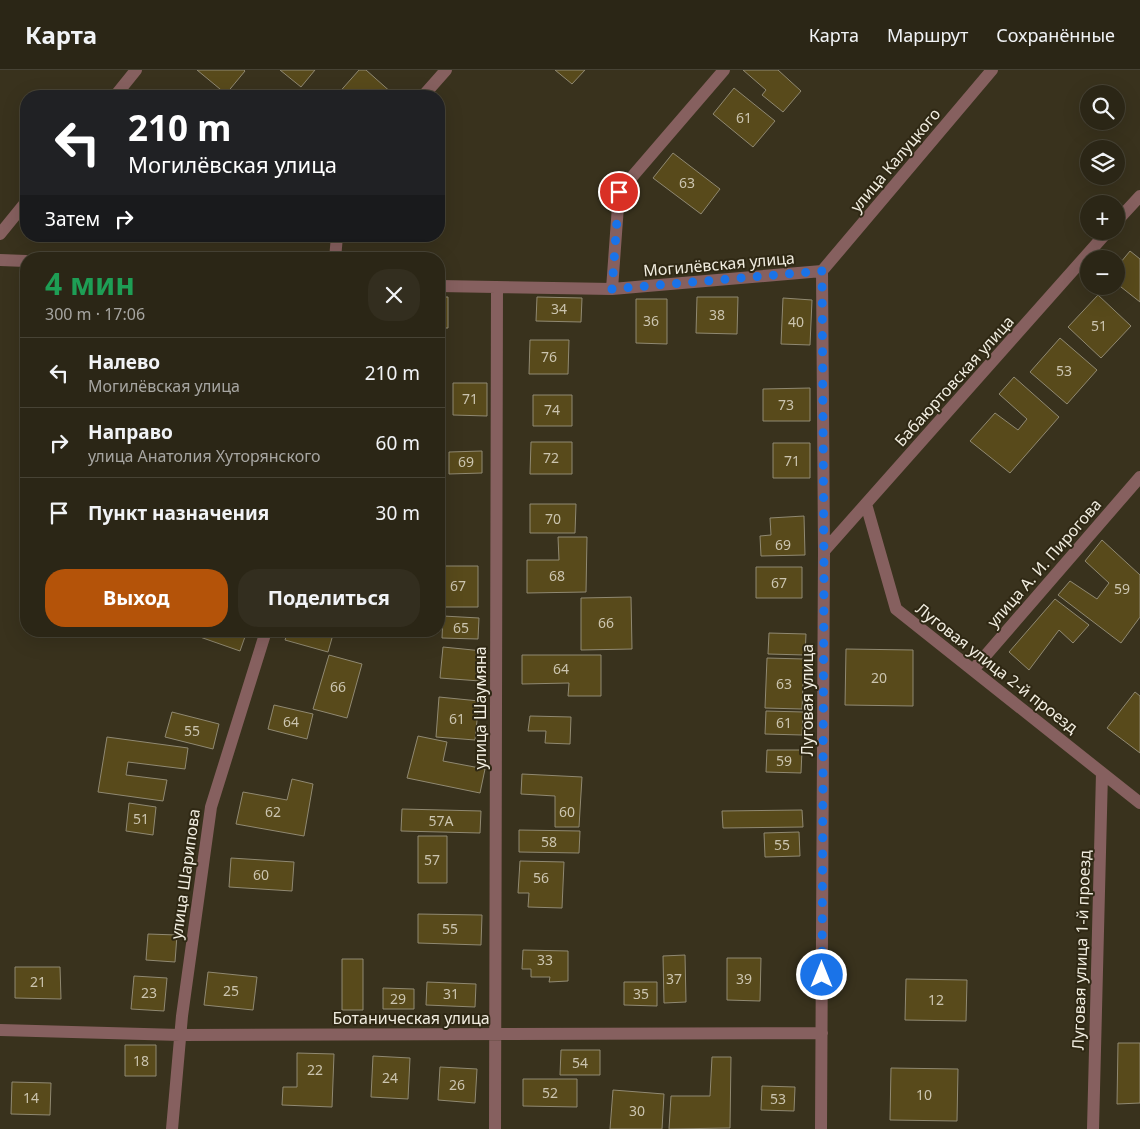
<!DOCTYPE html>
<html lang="ru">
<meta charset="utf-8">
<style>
:root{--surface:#2b2616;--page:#332e1f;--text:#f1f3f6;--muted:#a6a5a1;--line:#474335;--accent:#b45309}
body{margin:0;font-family:"Noto Sans",sans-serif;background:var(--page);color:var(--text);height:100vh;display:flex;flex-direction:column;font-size:19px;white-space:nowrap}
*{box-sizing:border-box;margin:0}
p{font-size:16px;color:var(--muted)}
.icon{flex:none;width:28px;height:28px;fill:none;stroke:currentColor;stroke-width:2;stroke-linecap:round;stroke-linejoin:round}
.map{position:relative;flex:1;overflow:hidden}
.panel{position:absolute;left:20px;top:182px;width:425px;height:385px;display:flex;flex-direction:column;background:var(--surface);border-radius:20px;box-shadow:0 5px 20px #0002,0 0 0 1px var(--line)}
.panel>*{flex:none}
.hud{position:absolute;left:20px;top:20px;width:425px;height:152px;border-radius:20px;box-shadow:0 5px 20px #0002,0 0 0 1px var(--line);background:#202124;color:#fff;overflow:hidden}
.controls{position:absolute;left:1080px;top:15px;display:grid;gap:10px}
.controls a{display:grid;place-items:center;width:45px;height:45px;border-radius:50%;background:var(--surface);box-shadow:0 5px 20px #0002,0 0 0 1px var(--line);font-size:25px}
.pin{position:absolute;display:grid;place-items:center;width:42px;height:42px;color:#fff;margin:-21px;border:2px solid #fff;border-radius:50%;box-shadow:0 1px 5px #0007}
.me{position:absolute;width:55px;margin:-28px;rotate:0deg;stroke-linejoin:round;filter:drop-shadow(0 0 4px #0008)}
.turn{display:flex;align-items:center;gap:18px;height:105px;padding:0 25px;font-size:22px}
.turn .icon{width:65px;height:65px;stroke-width:2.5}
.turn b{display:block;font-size:35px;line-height:42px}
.then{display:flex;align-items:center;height:48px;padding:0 25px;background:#0003;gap:10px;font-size:19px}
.round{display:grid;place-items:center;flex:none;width:52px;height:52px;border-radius:20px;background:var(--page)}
.headline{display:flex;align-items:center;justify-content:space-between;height:85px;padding:0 25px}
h1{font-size:30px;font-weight:700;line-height:38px;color:#1e9e55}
.action{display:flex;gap:10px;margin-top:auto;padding:10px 25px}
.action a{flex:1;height:58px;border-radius:20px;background:var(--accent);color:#fff;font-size:20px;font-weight:700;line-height:58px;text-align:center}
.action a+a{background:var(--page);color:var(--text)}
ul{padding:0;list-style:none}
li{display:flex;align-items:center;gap:15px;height:70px;padding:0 25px;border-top:1px solid var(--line)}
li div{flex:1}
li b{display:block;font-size:19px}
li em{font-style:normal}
header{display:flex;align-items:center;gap:30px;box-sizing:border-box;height:70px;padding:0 25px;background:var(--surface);border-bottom:1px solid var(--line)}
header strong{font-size:24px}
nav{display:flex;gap:28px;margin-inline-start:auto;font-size:18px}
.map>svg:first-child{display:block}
</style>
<header>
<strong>Карта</strong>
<nav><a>Карта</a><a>Маршрут</a><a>Сохранённые</a></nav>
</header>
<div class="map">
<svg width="1140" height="1059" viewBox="0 0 1140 1059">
<rect width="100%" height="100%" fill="#39321d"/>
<path fill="#584a1b" stroke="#908972" d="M197,0H244L245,1L226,24Z
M280,0H315L301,17Z
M359,0H366L393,24L391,26H336Z
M555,0H585L572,14Z
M743,0H778L801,21L783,42L762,25L766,20Z
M734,18L775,51L753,77L713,44Z
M673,83L720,119L701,144L653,108Z
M1130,181L1140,189V232L1116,213V198Z
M1098,225L1131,256L1101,288L1068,257Z
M439,227H448V258H439Z
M537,227L582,228L581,252L536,251Z
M697,227H738L737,264L696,263Z
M783,228L812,230L810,275L781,274Z
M636,229H667V274L636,273Z
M1060,268L1097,300L1067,334L1030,302Z
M530,270H569L568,304H529Z
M1014,307L1059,347L1010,403L970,371L995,343L1018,360L1027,349L999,324Z
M453,313H487V346L453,345Z
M810,318V351H763V319Z
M533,325H572V356H533Z
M531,372H572V404H530Z
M773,373H810V408H773Z
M482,381V403L449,404V382Z
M530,434H576L575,463H530Z
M804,446L805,485L761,486L760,466L771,465L770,448Z
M558,467H587L586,522L527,523V490H559Z
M1102,470L1140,505V547L1121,573L1058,525L1070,511L1097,529L1109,513L1085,491Z
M439,496H478V537H439Z
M756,497H802V528H756Z
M631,527L632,579L581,580V528Z
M1055,529L1089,555L1073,573L1059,560L1029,600L1009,582Z
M443,546L479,548L478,569L442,568Z
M202,561H247L240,581L200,567Z
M288,561H334L328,582L285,570Z
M769,563L806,564L805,585L768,584Z
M443,577L483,581L480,611L440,608Z
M846,579L913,580V636L845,635Z
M329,585L362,594L347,648L313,639Z
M522,585H601V626H568L569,613L522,614Z
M767,588L804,589L802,639L765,638Z
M1135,622L1140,626V683L1107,658Z
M439,627L479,631L475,670L436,667Z
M274,635L313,644L307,669L268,659Z
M766,641L803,642L802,665L765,664Z
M172,642L219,654L213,679L165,667Z
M530,646L571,647L570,674L545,673L546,661H528Z
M418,666L447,672L443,691L485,699L480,723L407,708Z
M107,667L188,678L185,699L128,692L126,705L167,710L163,731L98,722Z
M767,680H802L801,703L766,702Z
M522,704L582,707L579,757H555V726L521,724Z
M292,709L313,714L304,766L236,754L243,722L287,730Z
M129,733L156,737L153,765L126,761Z
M402,739L481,741L480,763L401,761Z
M802,740L803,757L723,758L722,741Z
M519,760L580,761L579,783L519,782Z
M799,762L800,786L765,787L764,763Z
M418,766H447V813H418Z
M231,788L294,792L292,821L229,817Z
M520,791L564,792L562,838L528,837L529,823H518Z
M418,844L482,845L481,875L418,873Z
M148,864L177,865L175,892L146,890Z
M523,880L568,881V911L549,912L550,907H531V899H522Z
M685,885L686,932L664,933L663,886Z
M727,888H761L760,931L727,930Z
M342,889H363V940H342Z
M15,897H60L61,929L15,928Z
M208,902L257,907L253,940L204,935Z
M134,906L167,908L164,941L131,939Z
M906,909L967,910L966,951L905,950Z
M427,912L476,914L475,937L426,935Z
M624,912H657V936L624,935Z
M383,918L414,919V939H383Z
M1118,973H1140V1033L1117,1034Z
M125,975H156V1006H125Z
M561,980H600V1005H560Z
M297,983L334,984L332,1037L282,1035L283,1017H297Z
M373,986L410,988L408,1029L371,1027Z
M712,987H731L730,1058L669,1059L671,1026H710Z
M440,997L477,999L475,1033L438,1030Z
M891,998L958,999L957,1051L890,1050Z
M523,1009H577V1037L523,1036Z
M12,1012L51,1013L50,1045L11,1044Z
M762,1016L795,1017L794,1041L761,1040Z
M613,1020L664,1024L662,1059H610Z"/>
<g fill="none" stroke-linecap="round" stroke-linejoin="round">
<path stroke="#86605f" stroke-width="12" d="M115,26L136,0
M423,26L446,0
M1116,152L1140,126
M0,164L26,132
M335,189L337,166
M0,190L26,191
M822,201L992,0
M439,216L612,219L822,201
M612,219L619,122L724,0
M866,434L896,539L1140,733
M824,481L1108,161
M973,600L1140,407
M0,960L180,965L822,963
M172,1059L182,946L211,737L266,561
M495,1059L497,217
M821,1059L824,481L822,201
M1093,1059L1102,703"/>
</g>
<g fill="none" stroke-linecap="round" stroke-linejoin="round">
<path stroke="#1a73e8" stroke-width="9" stroke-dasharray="0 16.2" d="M619,122L612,219L822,201L824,501L822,905"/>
</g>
<g text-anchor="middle" stroke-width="4" stroke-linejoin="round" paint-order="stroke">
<g font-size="14" fill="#cbc4af">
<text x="744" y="53">61</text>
<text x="687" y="118">63</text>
<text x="559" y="244">34</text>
<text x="717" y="250">38</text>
<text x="651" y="256">36</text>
<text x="796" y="257">40</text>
<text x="1099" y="261">51</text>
<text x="549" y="292">76</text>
<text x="1064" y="306">53</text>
<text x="470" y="334">71</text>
<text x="786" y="340">73</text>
<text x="552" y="345">74</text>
<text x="551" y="393">72</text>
<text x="792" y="396">71</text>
<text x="466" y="397">69</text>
<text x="553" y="454">70</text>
<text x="783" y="480">69</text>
<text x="557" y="511">68</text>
<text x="779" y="518">67</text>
<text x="458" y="521">67</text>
<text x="1122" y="524">59</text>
<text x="606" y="558">66</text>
<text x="461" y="563">65</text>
<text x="561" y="604">64</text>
<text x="879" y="613">20</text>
<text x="784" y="619">63</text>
<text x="338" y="622">66</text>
<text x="457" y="654">61</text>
<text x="291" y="657">64</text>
<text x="784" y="658">61</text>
<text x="192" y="666">55</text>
<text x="784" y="696">59</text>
<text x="273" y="747">62</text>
<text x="567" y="747">60</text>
<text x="141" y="754">51</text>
<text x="441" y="756">57А</text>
<text x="549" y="777">58</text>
<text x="782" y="780">55</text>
<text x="432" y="795">57</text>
<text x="261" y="810">60</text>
<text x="541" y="813">56</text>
<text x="450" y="864">55</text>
<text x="545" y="895">33</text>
<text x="674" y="914">37</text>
<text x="744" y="914">39</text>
<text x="38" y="917">21</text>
<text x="231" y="926">25</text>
<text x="149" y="928">23</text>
<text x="451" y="929">31</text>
<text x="641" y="929">35</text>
<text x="398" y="934">29</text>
<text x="936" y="935">12</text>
<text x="141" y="996">18</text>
<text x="580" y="998">54</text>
<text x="315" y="1005">22</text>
<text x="390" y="1013">24</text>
<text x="457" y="1020">26</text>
<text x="550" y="1028">52</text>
<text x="924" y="1030">10</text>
<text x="31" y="1033">14</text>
<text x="778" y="1034">53</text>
<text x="637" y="1046">30</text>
</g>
<g font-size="16" fill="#f1ede0" stroke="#2f2814">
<text transform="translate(895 90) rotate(-50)" y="6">улица Калуцкого</text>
<text transform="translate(719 194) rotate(-5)" y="6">Могилёвская улица</text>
<text transform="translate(954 311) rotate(-48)" y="6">Бабаюртовская улица</text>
<text transform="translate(1044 493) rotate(-49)" y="6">улица А. И. Пирогова</text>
<text transform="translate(997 598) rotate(38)" y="6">Луговая улица 2-й проезд</text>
<text transform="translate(807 630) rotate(-90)" y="6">Луговая улица</text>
<text transform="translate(480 638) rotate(-90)" y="6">улица Шаумяна</text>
<text transform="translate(185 804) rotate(-82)" y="6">улица Шарипова</text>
<text transform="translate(1081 880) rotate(-88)" y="6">Луговая улица 1-й проезд</text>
<text x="411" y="954">Ботаническая улица</text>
</g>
</g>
</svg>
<div class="controls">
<a><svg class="icon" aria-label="search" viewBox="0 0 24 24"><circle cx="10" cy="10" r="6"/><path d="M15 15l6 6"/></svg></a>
<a><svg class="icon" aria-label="layers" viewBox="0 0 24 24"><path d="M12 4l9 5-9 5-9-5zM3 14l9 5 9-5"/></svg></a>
<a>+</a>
<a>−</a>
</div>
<div class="pin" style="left:619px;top:122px;background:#d93025"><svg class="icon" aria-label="arrive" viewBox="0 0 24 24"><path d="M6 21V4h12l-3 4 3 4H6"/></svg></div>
<svg class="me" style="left:822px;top:905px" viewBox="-20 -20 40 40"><circle r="17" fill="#1a73e8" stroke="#fff" stroke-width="3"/><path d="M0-11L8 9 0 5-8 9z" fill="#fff"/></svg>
<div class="hud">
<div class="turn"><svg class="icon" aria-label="left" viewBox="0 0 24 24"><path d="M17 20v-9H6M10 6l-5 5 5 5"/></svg><div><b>210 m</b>Могилёвская улица</div></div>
<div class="then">Затем<svg class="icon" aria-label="right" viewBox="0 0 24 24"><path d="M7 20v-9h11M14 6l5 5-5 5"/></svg></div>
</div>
<section class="panel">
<div class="headline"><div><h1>4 мин</h1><p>300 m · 17:06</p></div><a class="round"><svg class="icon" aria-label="close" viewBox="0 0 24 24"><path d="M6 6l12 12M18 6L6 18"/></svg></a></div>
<ul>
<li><svg class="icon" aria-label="left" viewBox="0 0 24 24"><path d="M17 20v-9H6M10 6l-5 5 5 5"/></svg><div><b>Налево</b><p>Могилёвская улица</p></div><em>210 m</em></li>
<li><svg class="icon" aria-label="right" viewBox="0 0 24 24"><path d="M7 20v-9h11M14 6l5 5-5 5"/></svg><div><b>Направо</b><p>улица Анатолия Хуторянского</p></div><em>60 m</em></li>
<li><svg class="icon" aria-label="arrive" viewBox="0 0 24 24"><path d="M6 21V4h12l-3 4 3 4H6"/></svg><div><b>Пункт назначения</b></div><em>30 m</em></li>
</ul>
<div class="action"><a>Выход</a><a>Поделиться</a></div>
</section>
</div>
